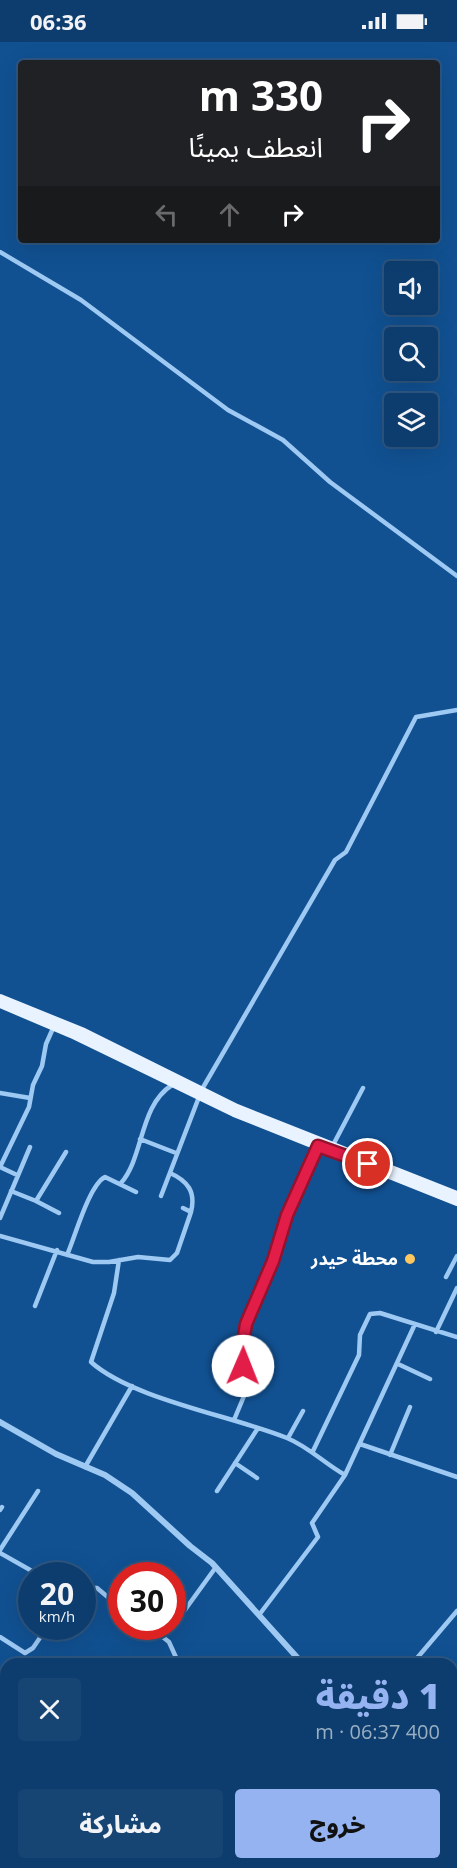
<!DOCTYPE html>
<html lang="ar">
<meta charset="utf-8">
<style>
:root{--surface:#0d3d6e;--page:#164473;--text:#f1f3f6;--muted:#9aaec2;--line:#2d5681;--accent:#95b2f1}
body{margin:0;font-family:"Open Sans","Noto Sans Arabic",sans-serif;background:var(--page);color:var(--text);direction:rtl;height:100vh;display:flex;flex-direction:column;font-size:22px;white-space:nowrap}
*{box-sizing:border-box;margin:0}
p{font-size:20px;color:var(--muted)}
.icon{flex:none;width:33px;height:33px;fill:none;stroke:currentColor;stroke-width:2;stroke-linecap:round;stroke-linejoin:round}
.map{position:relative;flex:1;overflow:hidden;direction:ltr}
.panel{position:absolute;left:0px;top:1616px;width:458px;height:212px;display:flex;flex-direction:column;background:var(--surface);border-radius:18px 18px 0 0;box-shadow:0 6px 24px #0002,0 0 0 2px var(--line);direction:rtl}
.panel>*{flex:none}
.hud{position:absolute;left:18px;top:18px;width:422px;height:183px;border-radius:6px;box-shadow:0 6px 24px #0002,0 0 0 2px var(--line);direction:rtl;background:#202124;color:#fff;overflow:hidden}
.fabs{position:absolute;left:384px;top:219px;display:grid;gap:12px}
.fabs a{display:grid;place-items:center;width:54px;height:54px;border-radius:6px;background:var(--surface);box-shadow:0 6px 24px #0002,0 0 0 2px var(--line);font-size:30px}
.speed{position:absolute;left:18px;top:1520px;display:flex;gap:12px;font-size:30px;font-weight:700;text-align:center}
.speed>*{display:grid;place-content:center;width:78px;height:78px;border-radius:50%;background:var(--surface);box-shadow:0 6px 24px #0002,0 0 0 2px var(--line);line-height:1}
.speed small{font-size:15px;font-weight:400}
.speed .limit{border:9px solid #d22;background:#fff;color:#111}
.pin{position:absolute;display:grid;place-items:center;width:51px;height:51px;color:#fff;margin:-26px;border:3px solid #fff;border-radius:50%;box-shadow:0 2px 6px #0007}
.me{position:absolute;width:66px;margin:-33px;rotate:1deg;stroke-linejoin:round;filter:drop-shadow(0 0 4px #0008)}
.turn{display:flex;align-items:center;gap:21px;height:126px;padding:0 18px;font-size:27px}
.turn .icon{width:78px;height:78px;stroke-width:2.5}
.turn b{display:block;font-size:42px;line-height:51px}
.lanes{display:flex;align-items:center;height:57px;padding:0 18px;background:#0003;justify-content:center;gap:30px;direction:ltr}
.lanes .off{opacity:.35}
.round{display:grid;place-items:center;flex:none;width:63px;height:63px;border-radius:6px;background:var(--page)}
.head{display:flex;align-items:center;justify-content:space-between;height:102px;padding:0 18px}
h1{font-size:36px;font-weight:800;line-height:45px;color:var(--accent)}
.button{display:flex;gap:12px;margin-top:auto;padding:12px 18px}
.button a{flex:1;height:69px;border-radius:6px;background:var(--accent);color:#111;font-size:24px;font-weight:800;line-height:69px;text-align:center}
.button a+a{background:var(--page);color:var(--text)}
.status{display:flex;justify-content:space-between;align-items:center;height:42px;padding:0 30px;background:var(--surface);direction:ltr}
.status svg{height:16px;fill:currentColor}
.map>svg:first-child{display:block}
</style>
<div class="status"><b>06:36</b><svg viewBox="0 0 49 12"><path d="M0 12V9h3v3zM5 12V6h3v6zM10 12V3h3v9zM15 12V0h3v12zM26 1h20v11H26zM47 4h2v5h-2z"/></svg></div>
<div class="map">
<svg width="457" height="1826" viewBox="0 0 457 1826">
<rect width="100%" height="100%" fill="#115192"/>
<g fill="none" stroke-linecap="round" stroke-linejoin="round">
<path stroke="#9ec9f3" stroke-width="4.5" d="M0,210L81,258L228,368L283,398L330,440L457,534
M201,1049L335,818L346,810L416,675L457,668
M0,1051L30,1056
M140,1097L176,1111
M332,1105L363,1046
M0,1125L29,1065L33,1043L42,1024L46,1002L54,984
M0,1125L17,1133
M170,1131C188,1139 196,1150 191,1170
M121,1141C144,1115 139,1064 172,1043
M11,1149L36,1159L66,1110
M161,1154L199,1055
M36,1159L59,1171
M0,1176L30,1105
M0,1194L93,1220H109L138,1215L170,1218L177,1211L190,1173L191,1170L183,1166
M67,1213C75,1195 89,1143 105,1135L136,1150
M119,1218L114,1251L91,1320C132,1357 233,1374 287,1396C309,1405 325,1422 345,1433L312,1481L318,1495L259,1573
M446,1235L457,1214
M35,1264L57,1208
M436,1290L457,1246
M398,1322L430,1337
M253,1333L243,1324L241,1313L246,1282L273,1219L287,1173L317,1104
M234,1378L257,1323
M288,1396L303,1369
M360,1402L457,1435
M313,1409L359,1313L360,1293L370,1272L380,1271L457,1295
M390,1413L410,1365
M235,1421L257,1436
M85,1425L132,1344
M345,1433L415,1282
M217,1449L258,1386
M0,1468L2,1465
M0,1508L38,1449
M0,1511L39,1533
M82,1545L97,1546L122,1567
M174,1583L216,1525
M149,1584L169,1600L179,1622
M0,1595L25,1611L33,1606L48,1584
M412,1622L457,1569
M452,1746L457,1751
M0,1767L6,1762
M290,1821L295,1826
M387,1821L393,1826
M136,1826L141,1821
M324,1826L328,1821"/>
<path stroke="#9ec9f3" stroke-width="6" d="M0,1380L56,1412L105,1433L132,1451L190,1504L212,1521L303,1622
M452,1635H457"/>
<path stroke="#e9f3ff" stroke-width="8" d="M0,956L84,990L237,1066L457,1153
M0,962L71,992L234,1071L457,1160"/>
</g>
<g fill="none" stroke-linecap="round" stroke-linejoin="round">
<g stroke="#92132f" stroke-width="15">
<path id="route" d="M243,1324L241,1313L246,1282L273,1219L287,1173L318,1104L368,1122"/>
</g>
<use href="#route" stroke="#e11d48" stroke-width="10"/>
</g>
<circle fill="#ffc75f" stroke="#115192" stroke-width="2" cx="410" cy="1217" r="6"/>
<g text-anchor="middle" stroke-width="6" stroke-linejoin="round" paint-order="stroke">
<g font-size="18" font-weight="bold" fill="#fff" stroke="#115192" text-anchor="end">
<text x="398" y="1223">محطة حيدر</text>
</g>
</g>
</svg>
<div class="fabs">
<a><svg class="icon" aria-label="sound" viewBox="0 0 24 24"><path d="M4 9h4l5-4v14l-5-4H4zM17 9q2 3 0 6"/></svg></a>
<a><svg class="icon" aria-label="search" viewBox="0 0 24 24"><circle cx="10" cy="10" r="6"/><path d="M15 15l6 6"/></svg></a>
<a><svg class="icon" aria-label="layers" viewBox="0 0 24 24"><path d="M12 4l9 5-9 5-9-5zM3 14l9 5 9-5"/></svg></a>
</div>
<div class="speed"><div>20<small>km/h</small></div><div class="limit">30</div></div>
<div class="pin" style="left:368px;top:1122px;background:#d93025"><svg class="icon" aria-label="arrive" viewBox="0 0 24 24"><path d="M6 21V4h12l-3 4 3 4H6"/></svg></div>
<svg class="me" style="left:243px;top:1324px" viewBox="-20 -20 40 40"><circle r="19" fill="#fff"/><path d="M0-13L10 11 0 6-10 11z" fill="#e11d48"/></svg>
<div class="hud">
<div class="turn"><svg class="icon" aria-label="right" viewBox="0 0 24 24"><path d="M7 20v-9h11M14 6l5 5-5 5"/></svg><div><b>330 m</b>انعطف يمينًا</div></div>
<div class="lanes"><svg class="icon off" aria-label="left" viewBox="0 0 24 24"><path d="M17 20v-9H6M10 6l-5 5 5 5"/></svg><svg class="icon off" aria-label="ahead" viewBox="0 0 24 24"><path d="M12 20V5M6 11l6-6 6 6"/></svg><svg class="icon" aria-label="right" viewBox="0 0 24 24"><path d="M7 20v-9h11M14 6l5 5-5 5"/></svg></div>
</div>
<section class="panel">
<div class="head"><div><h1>1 دقيقة</h1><p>400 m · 06:37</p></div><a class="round"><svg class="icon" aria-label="close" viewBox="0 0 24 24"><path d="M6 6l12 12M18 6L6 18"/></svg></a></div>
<div class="button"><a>خروج</a><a>مشاركة</a></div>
</section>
</div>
